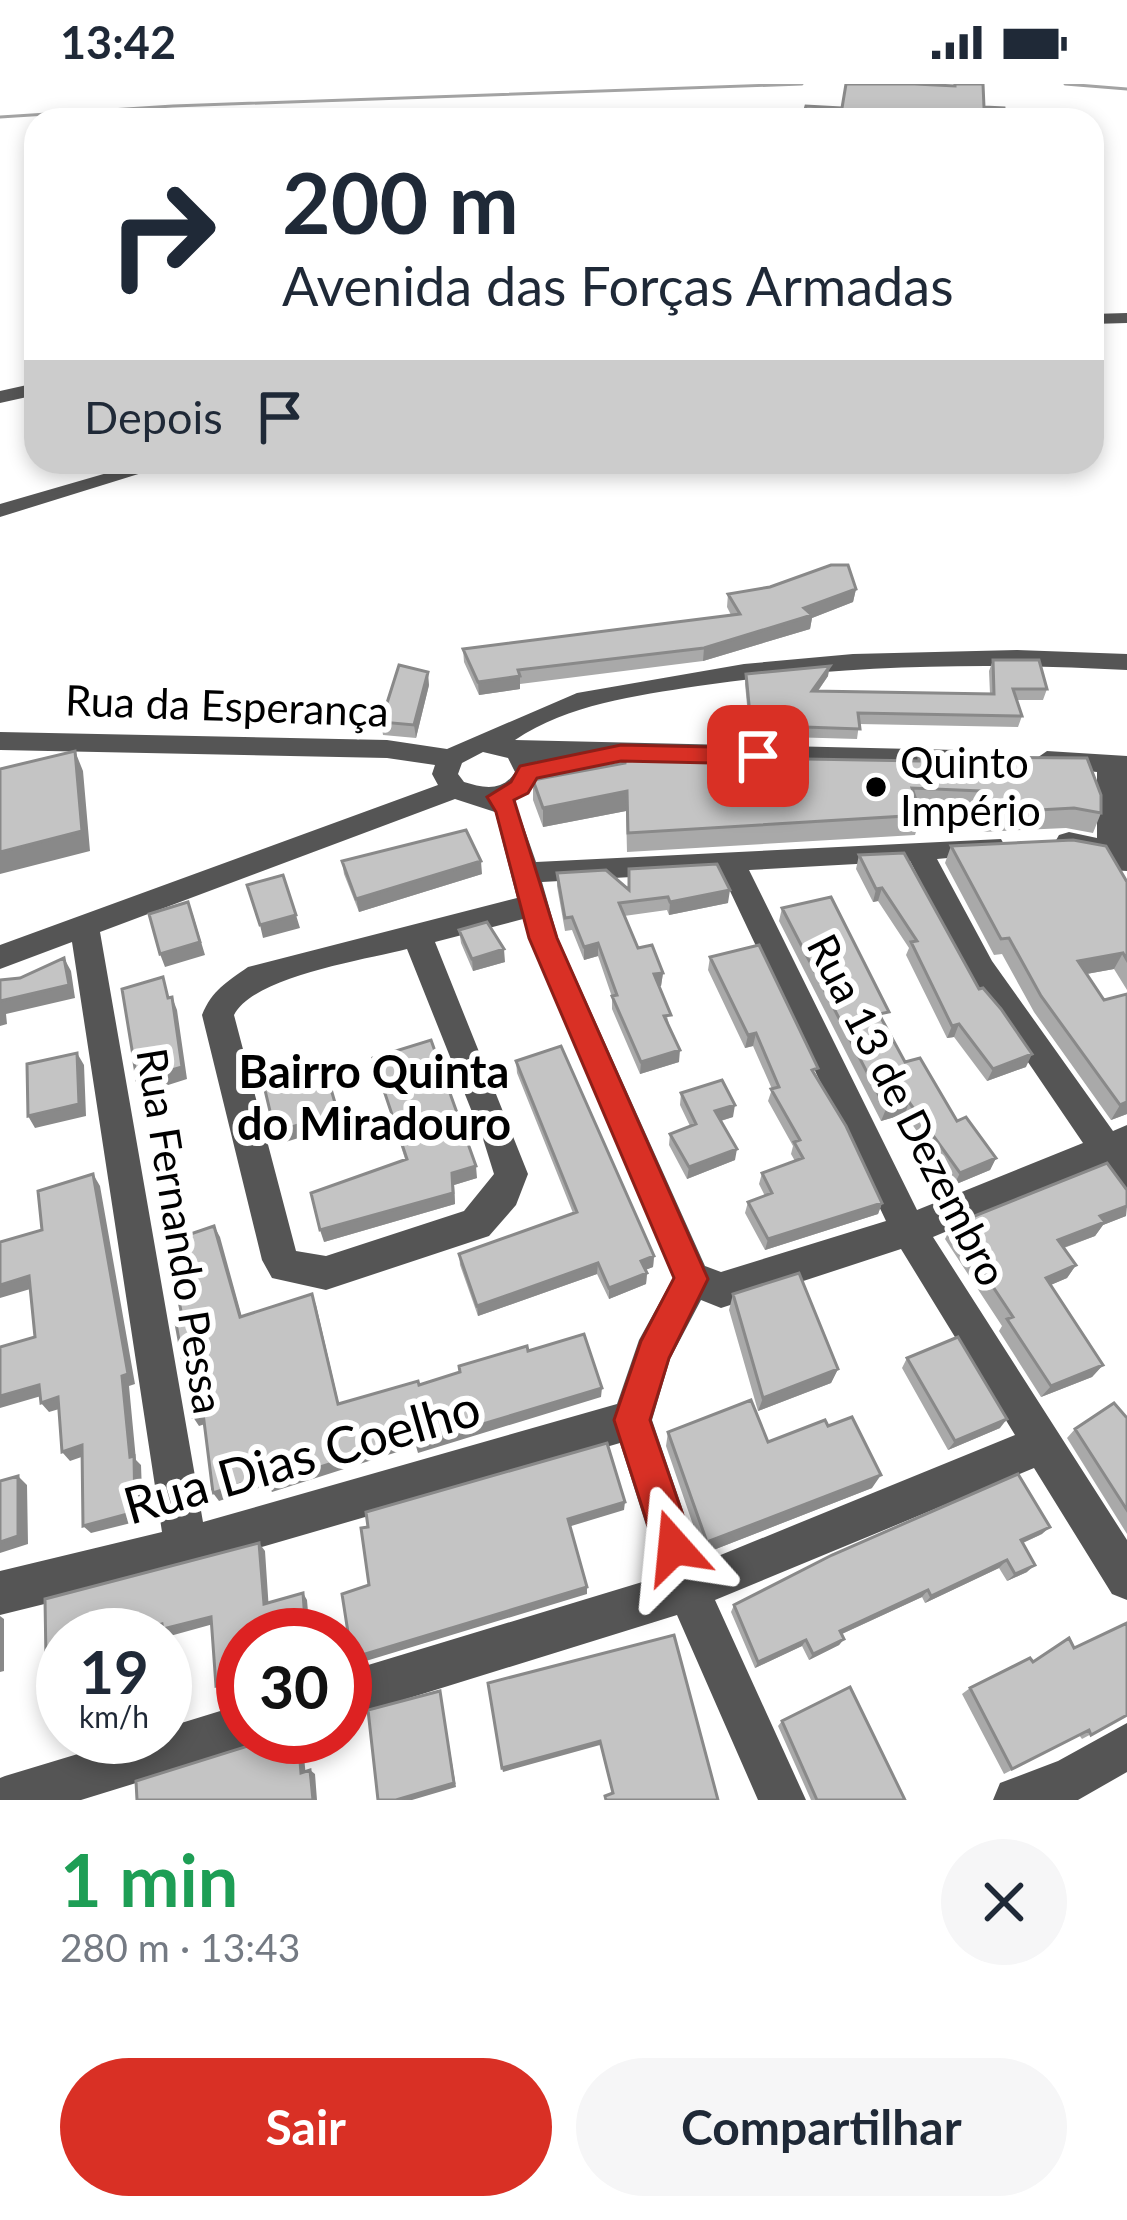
<!DOCTYPE html>
<html lang="pt">
<meta charset="utf-8">
<style>
:root{--surface:#fff;--page:#f6f6f7;--text:#1f2937;--muted:#747a83;--accent:#d93025}
body{margin:0;font-family:Lato,sans-serif;background:var(--page);color:var(--text);height:100vh;display:flex;flex-direction:column;font-size:45px;white-space:nowrap}
*{box-sizing:border-box;margin:0}
p{font-size:39px;color:var(--muted)}
.icon{flex:none;width:66px;height:66px;fill:none;stroke:currentColor;stroke-width:2;stroke-linecap:round;stroke-linejoin:round}
.map{position:relative;height:1716px;overflow:hidden}
.sheet{display:flex;flex-direction:column;background:var(--surface);flex:1}
.sheet>*{flex:none}
.hud{position:absolute;left:24px;top:24px;width:1080px;height:366px;border-radius:36px;box-shadow:0 6px 18px #0003;background:#fff;color:var(--text);overflow:hidden}
.speed{position:absolute;left:36px;top:1524px;display:flex;gap:24px;font-size:60px;font-weight:700;text-align:center}
.speed>*{display:grid;place-content:center;width:156px;height:156px;border-radius:50%;background:var(--surface);box-shadow:0 6px 18px #0003;line-height:1}
.speed small{font-size:30px;font-weight:400}
.speed .limit{border:18px solid #d22;background:#fff;color:#111}
.pin{position:absolute;display:grid;place-items:center;width:102px;height:102px;color:#fff;margin:-51px;border-radius:24px;box-shadow:0 6px 18px #0006}
.me{position:absolute;width:132px;margin:-66px;rotate:342deg;stroke-linejoin:round;filter:drop-shadow(0 0 9px #0008)}
.turn{display:flex;align-items:center;gap:42px;height:252px;padding:0 60px;font-size:54px}
.turn .icon{width:156px;height:156px;stroke-width:2.5}
.turn b{display:block;font-size:84px;line-height:102px}
.then{display:flex;align-items:center;height:114px;padding:0 60px;background:#0003;gap:24px;font-size:45px}
.round{display:grid;place-items:center;flex:none;width:126px;height:126px;border-radius:63px;background:var(--page)}
.head{display:flex;align-items:center;justify-content:space-between;height:204px;padding:0 60px}
h1{font-size:72px;font-weight:700;line-height:90px;color:#1e9e55}
.action{display:flex;gap:24px;margin-top:auto;padding:24px 60px}
.action a{flex:1;height:138px;border-radius:72px;background:var(--accent);color:#fff;font-size:48px;font-weight:700;line-height:138px;text-align:center}
.action a+a{background:var(--page);color:var(--text)}
.status{display:flex;justify-content:space-between;align-items:center;height:84px;padding:0 60px;background:var(--surface);direction:ltr}
.status svg{height:33px;fill:currentColor}
.map>svg:first-child{display:block}
</style>
<div class="status"><b>13:42</b><svg viewBox="0 0 49 12"><path d="M0 12V9h3v3zM5 12V6h3v6zM10 12V3h3v9zM15 12V0h3v12zM26 1h20v11H26zM47 4h2v5h-2z"/></svg></div>
<div class="map">
<svg width="1127" height="1716" viewBox="0 0 1127 1716">
<rect width="100%" height="100%" fill="#fff"/>
<g fill="none" stroke-linecap="round" stroke-linejoin="round">
<path stroke="#a3a3a3" stroke-width="3" d="M1065,0L1127,5
M0,33L173,22L802,0"/>
<path fill="#555" fill-rule="evenodd" d="M1127,229V239L1092,240V230Z
M36,299V311L0,319V307Z
M145,378H177L0,433V420Z
M1017,566L1127,570V586C983,578 841,581 698,602C635,612 569,620 515,656L957,666L970,675L957,684L536,677L541,688L528,710L514,715L536,778L1001,755L1005,762L1001,769L937,775L992,877L1113,1047L1127,1041V1110L1115,1106L1099,1083L933,1153L1127,1456V1516L1112,1510L1034,1384L715,1516L806,1716H758L677,1531L345,1634V1588L662,1492L620,1359L186,1485L0,1531V1487L162,1448L72,858L0,885V861L438,701L432,690L435,681L387,674L0,666V648L387,656L447,665L577,609L744,580L853,570ZM483,668L508,674L515,688C503,708 483,704 464,698L458,690L462,679ZM455,715L495,728L517,814L248,883C227,898 212,906 202,931L262,1176L272,1194L326,1206L489,1152L516,1121L528,1090L435,858L523,835L673,1194L639,1256L617,1320L203,1438L100,848ZM910,777L970,893L1083,1059L917,1126L749,786ZM721,788L886,1137L721,1188L705,1182L558,854L542,798ZM407,865L484,1058L494,1090L464,1127L326,1172L296,1167L234,931C254,892 365,876 407,865ZM901,1165L1015,1351L701,1479L652,1336L670,1275L701,1216L721,1224Z
M1047,667L1127,672V787L1110,786L1102,775L1059,765L1055,758L1059,751L1069,748L1097,754V688L1038,682L1034,676Z
M243,1620V1653H262L259,1659L243,1666L81,1716H0V1694L5,1692L134,1653H165V1644Z
M1127,1639V1688L1078,1716H993L1000,1699L1058,1677Z"/>
</g>
<path fill="#a9a9a9" d="M856,505L853,518L812,534L810,545L703,577L520,600V605L479,611L464,578L463,565L731,531L727,523L728,510Z
M993,576L1047,605L1043,616H1016L1022,632L1018,643L859,640L857,655L750,652L745,600L746,590L828,592L818,607L990,610L989,587Z
M429,601L416,654L383,651L381,638Z
M918,677L1101,729L1093,749L1066,744L981,748L974,727L919,724L921,731L915,751L627,768L626,727L543,743L533,716V696Z
M951,762L1127,798V906L1114,885L1086,890L1104,916L1127,910V1030L1111,1036L1034,928L1002,870L994,871L945,779Z
M859,771L979,905L1026,983L987,997L954,953L947,954L906,871L909,864L878,817L873,818L856,785Z
M342,777L482,790L359,828L344,790Z
M629,785L728,819L669,831L667,826L624,832L638,864L663,889L661,902H659L679,978L640,990L612,925V913L598,872L584,876L572,846L565,847L557,802V789L628,805Z
M782,824L884,941L905,978L957,1037L996,1074L990,1086L954,1101L905,1030L881,1037L779,837Z
M459,846L505,878L473,887L461,859Z
M710,873L816,993L882,1119L878,1130L765,1166L745,1129L748,1118L765,1112L759,1100L762,1089L795,1077L791,1070L793,1062L768,1017L772,1005L753,962L745,964L708,886Z
M373,974L477,1094L454,1101L455,1120L324,1158L405,1075Z
M516,977L654,1172L653,1183L645,1186L647,1189L646,1200L609,1215L597,1190L478,1232L460,1181L459,1170L573,1129L517,989Z
M681,1009L733,1033L721,1037L735,1076L687,1095L669,1061L670,1050L690,1042L680,1021Z
M1127,1106L1126,1132L1103,1141L1095,1152L1064,1164L1076,1181L1067,1194L1050,1201L1103,1281L1092,1293L1041,1313L999,1247L1002,1242L945,1155L952,1141Z
M733,1210L838,1285L831,1299L758,1327L729,1226Z
M907,1274L1000,1344L948,1366L902,1284Z
M1127,1334V1450L1067,1354L1075,1345Z
M668,1348L768,1358L872,1404L703,1470L666,1362Z
M1042,1450L1023,1459L1027,1488L1007,1497L999,1484L925,1519L922,1513L842,1550L844,1555L839,1561L809,1576L802,1562L755,1584L731,1528L734,1521Z
M1074,1564L1127,1631L1082,1655L1079,1651L1004,1690L962,1610L970,1604L1033,1578Z
M782,1637L905,1716H811L778,1642Z"/>
<path fill="#898989" d="M856,505L853,518L812,534L810,545L703,577L704,564Z
M830,582L828,592L810,618L812,607Z
M428,588L429,601L416,654L414,641Z
M520,592V605L479,611L478,598Z
M75,667L83,687L90,767L0,790V768Z
M627,707L626,727L543,743V724Z
M481,777L482,790L359,828L356,815Z
M882,804L878,817L873,818L876,805Z
M730,806L728,819L669,831L670,818Z
M193,831L205,871L165,883L160,870Z
M296,831L300,844L263,854L260,841Z
M598,859V872L584,876V863Z
M504,865L505,878L473,887L472,875Z
M1123,869L1114,885L1070,893L1078,877Z
M64,874L71,887L75,914L6,930L7,940L0,942V917Z
M663,889L661,902L653,903L654,890Z
M172,913L177,926L187,995L143,1009L137,996Z
M959,940L954,953L947,954L952,942Z
M756,949L753,962L745,964L748,951Z
M680,966L679,978L640,990L641,978Z
M77,969L84,981L86,1032L35,1044L28,1032Z
M1032,970L1026,983L987,997L993,985Z
M909,1018L905,1030L881,1037L886,1025Z
M1127,1018V1030L1111,1036L1120,1021Z
M735,1021L733,1033L713,1039L715,1027Z
M338,1029L341,1041L279,1060L275,1048Z
M737,1065L735,1076L687,1095L689,1083Z
M996,1074L990,1086L954,1101L960,1089Z
M476,1082L477,1094L454,1101L455,1120L324,1158L320,1146L452,1089Z
M93,1090L100,1102L135,1300L129,1302L136,1376L141,1381L143,1436L91,1449L83,1442L130,1373Z
M882,1119L878,1130L765,1166L768,1155Z
M1127,1122L1126,1132L1103,1141L1095,1152L1049,1169L1058,1156L1100,1132Z
M214,1142L220,1153L245,1244L240,1233Z
M654,1172L653,1183L640,1188L641,1177Z
M598,1179L597,1190L478,1232L477,1222Z
M1076,1181L1067,1194L1037,1207L1046,1194Z
M647,1189L646,1200L609,1215V1204Z
M29,1192L37,1203L0,1214V1201Z
M312,1210L316,1221L341,1329L338,1320Z
M1103,1281L1092,1293L1041,1313L1051,1302Z
M838,1285L831,1299L758,1327L763,1314Z
M39,1301L48,1310L0,1324V1312Z
M602,1304L601,1313L418,1369L416,1362L272,1408L268,1401L219,1417L213,1409L265,1392Z
M58,1313L66,1323L49,1328L41,1319Z
M203,1329L208,1339L199,1342L193,1333Z
M1007,1335L1000,1344L948,1366L955,1357Z
M82,1361L90,1370L70,1377L62,1368Z
M881,1391L872,1404L703,1470L707,1458Z
M18,1392L27,1401L28,1460L0,1469V1458Z
M625,1418L624,1426L568,1443V1435Z
M1050,1443L1042,1450L1013,1463L1021,1456Z
M259,1459L265,1467L269,1527L264,1520Z
M1007,1476L999,1484L925,1519L931,1512Z
M1035,1481L1027,1488L1007,1497L1015,1490Z
M587,1503V1510L356,1580L352,1574Z
M928,1506L922,1513L835,1553L840,1547Z
M303,1509L307,1516L310,1551H306Z
M0,1532L4,1535V1587L0,1588Z
M211,1533L217,1539L170,1552L166,1548L155,1551H126L162,1540Z
M844,1555L839,1561L809,1576L813,1570Z
M806,1556L802,1562L755,1584L758,1578Z
M63,1570V1579L55,1582L46,1576Z
M243,1595V1602L222,1608L216,1602Z
M440,1607L456,1703L412,1716H396Z
M298,1653H302L306,1693L301,1689Z
M600,1657V1661L503,1688L502,1684Z
M310,1686L315,1690L317,1716H313Z"/>
<path fill="#c4c4c4" stroke="#898989" stroke-width="3" d="M846,0H915L955,2V0H983L984,23L1004,24L1005,36H802L806,22L842,24Z
M831,481H848L856,505L804,524L812,531L704,564L518,586L520,592L478,598L463,565L740,530L728,510L770,503Z
M993,576H1039L1047,605H1013L1022,632L858,629L860,645L751,641L746,590L830,582L812,607L994,610Z
M399,581L428,588L414,641L381,638Z
M75,667L82,747L0,768V685Z
M625,672L919,677V673L1087,674L1101,711V729L1074,724L988,729L981,707L912,704L921,731L628,749L627,707L543,724L533,696L625,679Z
M466,746L481,777L356,815L342,777Z
M1073,756L1106,762L1127,798V876L1123,869L1078,877L1104,916L1127,910V1018L1120,1021L1041,912L1009,854L1001,855L951,762Z
M904,769L979,905L983,904L1001,925L1032,970L993,985L959,940L952,942L911,858L917,857L882,804L876,805L859,771Z
M717,780L730,806L670,818L668,813L619,819L638,864L652,861L663,889L654,890L671,931L664,932L680,966L641,978L612,912L617,911L598,859L584,863L572,833L565,834L557,789L606,786L629,806V785Z
M283,791L296,831L260,841L247,801Z
M831,813L889,928L879,930L905,978L920,974L957,1037L966,1033L996,1074L960,1089L909,1018L886,1025L782,824Z
M188,818L200,858L160,870L149,830Z
M487,838L504,865L472,875L459,846Z
M759,861L818,984L812,986L846,1042L882,1119L768,1155L748,1118L772,1109L762,1089L803,1074L794,1058L800,1056L771,1005L779,1003L756,949L748,951L710,873Z
M64,874L69,901L0,917V896L20,894Z
M163,893L168,914L172,913L182,983L137,996L122,905Z
M431,956L476,1082L452,1089L453,1109L320,1146L311,1109L407,1075L373,974Z
M561,962L654,1172L641,1177L647,1189L609,1204L598,1179L477,1222L459,1170L577,1128L516,977Z
M77,969L79,1020L28,1032L27,980Z
M326,988L338,1029L275,1048L265,1006Z
M722,996L735,1021L715,1027L737,1065L689,1083L670,1050L696,1040L681,1009Z
M1107,1079L1127,1106V1122L1100,1132L1105,1138L1058,1156L1076,1181L1046,1194L1103,1281L1051,1302L1007,1235L1013,1233L952,1141Z
M93,1090L128,1290L122,1292L130,1373L134,1372L135,1428L83,1442L82,1361L62,1368L58,1313L41,1319L39,1301L0,1312V1263L35,1253L29,1192L0,1201V1158L42,1146L38,1107Z
M214,1142L240,1233L312,1210L338,1320L418,1297L419,1301L460,1288L459,1282L527,1262L528,1267L584,1250L602,1304L416,1360L414,1353L267,1400L265,1392L213,1409L203,1329L193,1333L175,1234L182,1232L167,1158Z
M799,1189L838,1285L763,1314L733,1210Z
M958,1253L1007,1335L955,1357L907,1274Z
M751,1316L768,1358L825,1336L828,1342L852,1333L881,1391L707,1458L668,1348Z
M1114,1319L1127,1334V1426L1075,1345Z
M607,1359L625,1418L568,1435L587,1503L352,1574L342,1510L369,1501L361,1444L368,1443L366,1428Z
M1018,1390L1050,1443L1021,1456L1035,1481L1015,1490L1007,1476L931,1512L928,1506L840,1547L844,1555L813,1570L806,1556L758,1578L734,1521L832,1471Z
M18,1392V1452L0,1458V1397Z
M259,1459L264,1520L303,1509L306,1551H243V1595L216,1602L211,1533L163,1545L162,1540L126,1551H63V1570L46,1576L45,1515Z
M1127,1539V1631L1091,1651L1089,1646L1012,1685L970,1604L1030,1574L1033,1578L1069,1554L1074,1564Z
M674,1551L718,1716H606L605,1712L613,1709L600,1657L502,1684L488,1599Z
M850,1603L905,1716H817L782,1637Z
M440,1607L454,1699L396,1716H378L368,1626Z
M277,1653H298L301,1689L310,1686L313,1716H137L136,1697Z"/>
<path fill="#d93025" stroke="#8d1f18" stroke-width="3" d="M621,661L758,664L770,672L758,680L621,677L537,694L528,709L514,716L557,854L708,1195L669,1274L650,1336L694,1463L688,1477L674,1483L661,1477L655,1463L614,1336L641,1257L674,1194L529,854L496,728L487,713L511,698L520,682Z"/>
<circle fill="#000" stroke="#fff" stroke-width="4.5" cx="876" cy="703" r="12"/>
<g text-anchor="middle" stroke-width="12" stroke-linejoin="round" paint-order="stroke">
<g font-size="42" fill="#000" stroke="#fff">
<text transform="translate(227 622) rotate(2)" y="15">Rua da Esperança</text>
<text transform="translate(907 1026) rotate(63)" y="15">Rua 13 de Dezembro</text>
<text transform="translate(180 1147) rotate(81)" y="15">Rua Fernando Pessa</text>
</g>
<g font-size="42" fill="#000" stroke="#fff" text-anchor="start">
<text x="900" y="694">Quinto<tspan x="900" dy="48">Império</tspan></text>
</g>
<g font-size="45" font-weight="bold" fill="#000" stroke="#fff">
<text x="374" y="1004">Bairro Quinta<tspan x="374" dy="52">do Miradouro</tspan></text>
</g>
<g font-size="51" fill="#000" stroke="#fff">
<text transform="translate(302 1373) rotate(-16)" y="18">Rua Dias Coelho</text>
</g>
</g>
</svg>
<div class="speed"><div>19<small>km/h</small></div><div class="limit">30</div></div>
<div class="pin" style="left:758px;top:672px;background:#d93025"><svg class="icon" aria-label="arrive" viewBox="0 0 24 24"><path d="M6 21V4h12l-3 4 3 4H6"/></svg></div>
<svg class="me" style="left:674px;top:1463px" viewBox="-20 -20 40 40"><path d="M0-17L14 15 0 8-14 15z" fill="#d93025" stroke="#fff" stroke-width="4"/></svg>
<div class="hud">
<div class="turn"><svg class="icon" aria-label="right" viewBox="0 0 24 24"><path d="M7 20v-9h11M14 6l5 5-5 5"/></svg><div><b>200 m</b>Avenida das Forças Armadas</div></div>
<div class="then">Depois<svg class="icon" aria-label="arrive" viewBox="0 0 24 24"><path d="M6 21V4h12l-3 4 3 4H6"/></svg></div>
</div>
</div>
<section class="sheet">
<div class="head"><div><h1>1 min</h1><p>280 m · 13:43</p></div><a class="round"><svg class="icon" aria-label="close" viewBox="0 0 24 24"><path d="M6 6l12 12M18 6L6 18"/></svg></a></div>
<div class="action"><a>Sair</a><a>Compartilhar</a></div>
</section>
